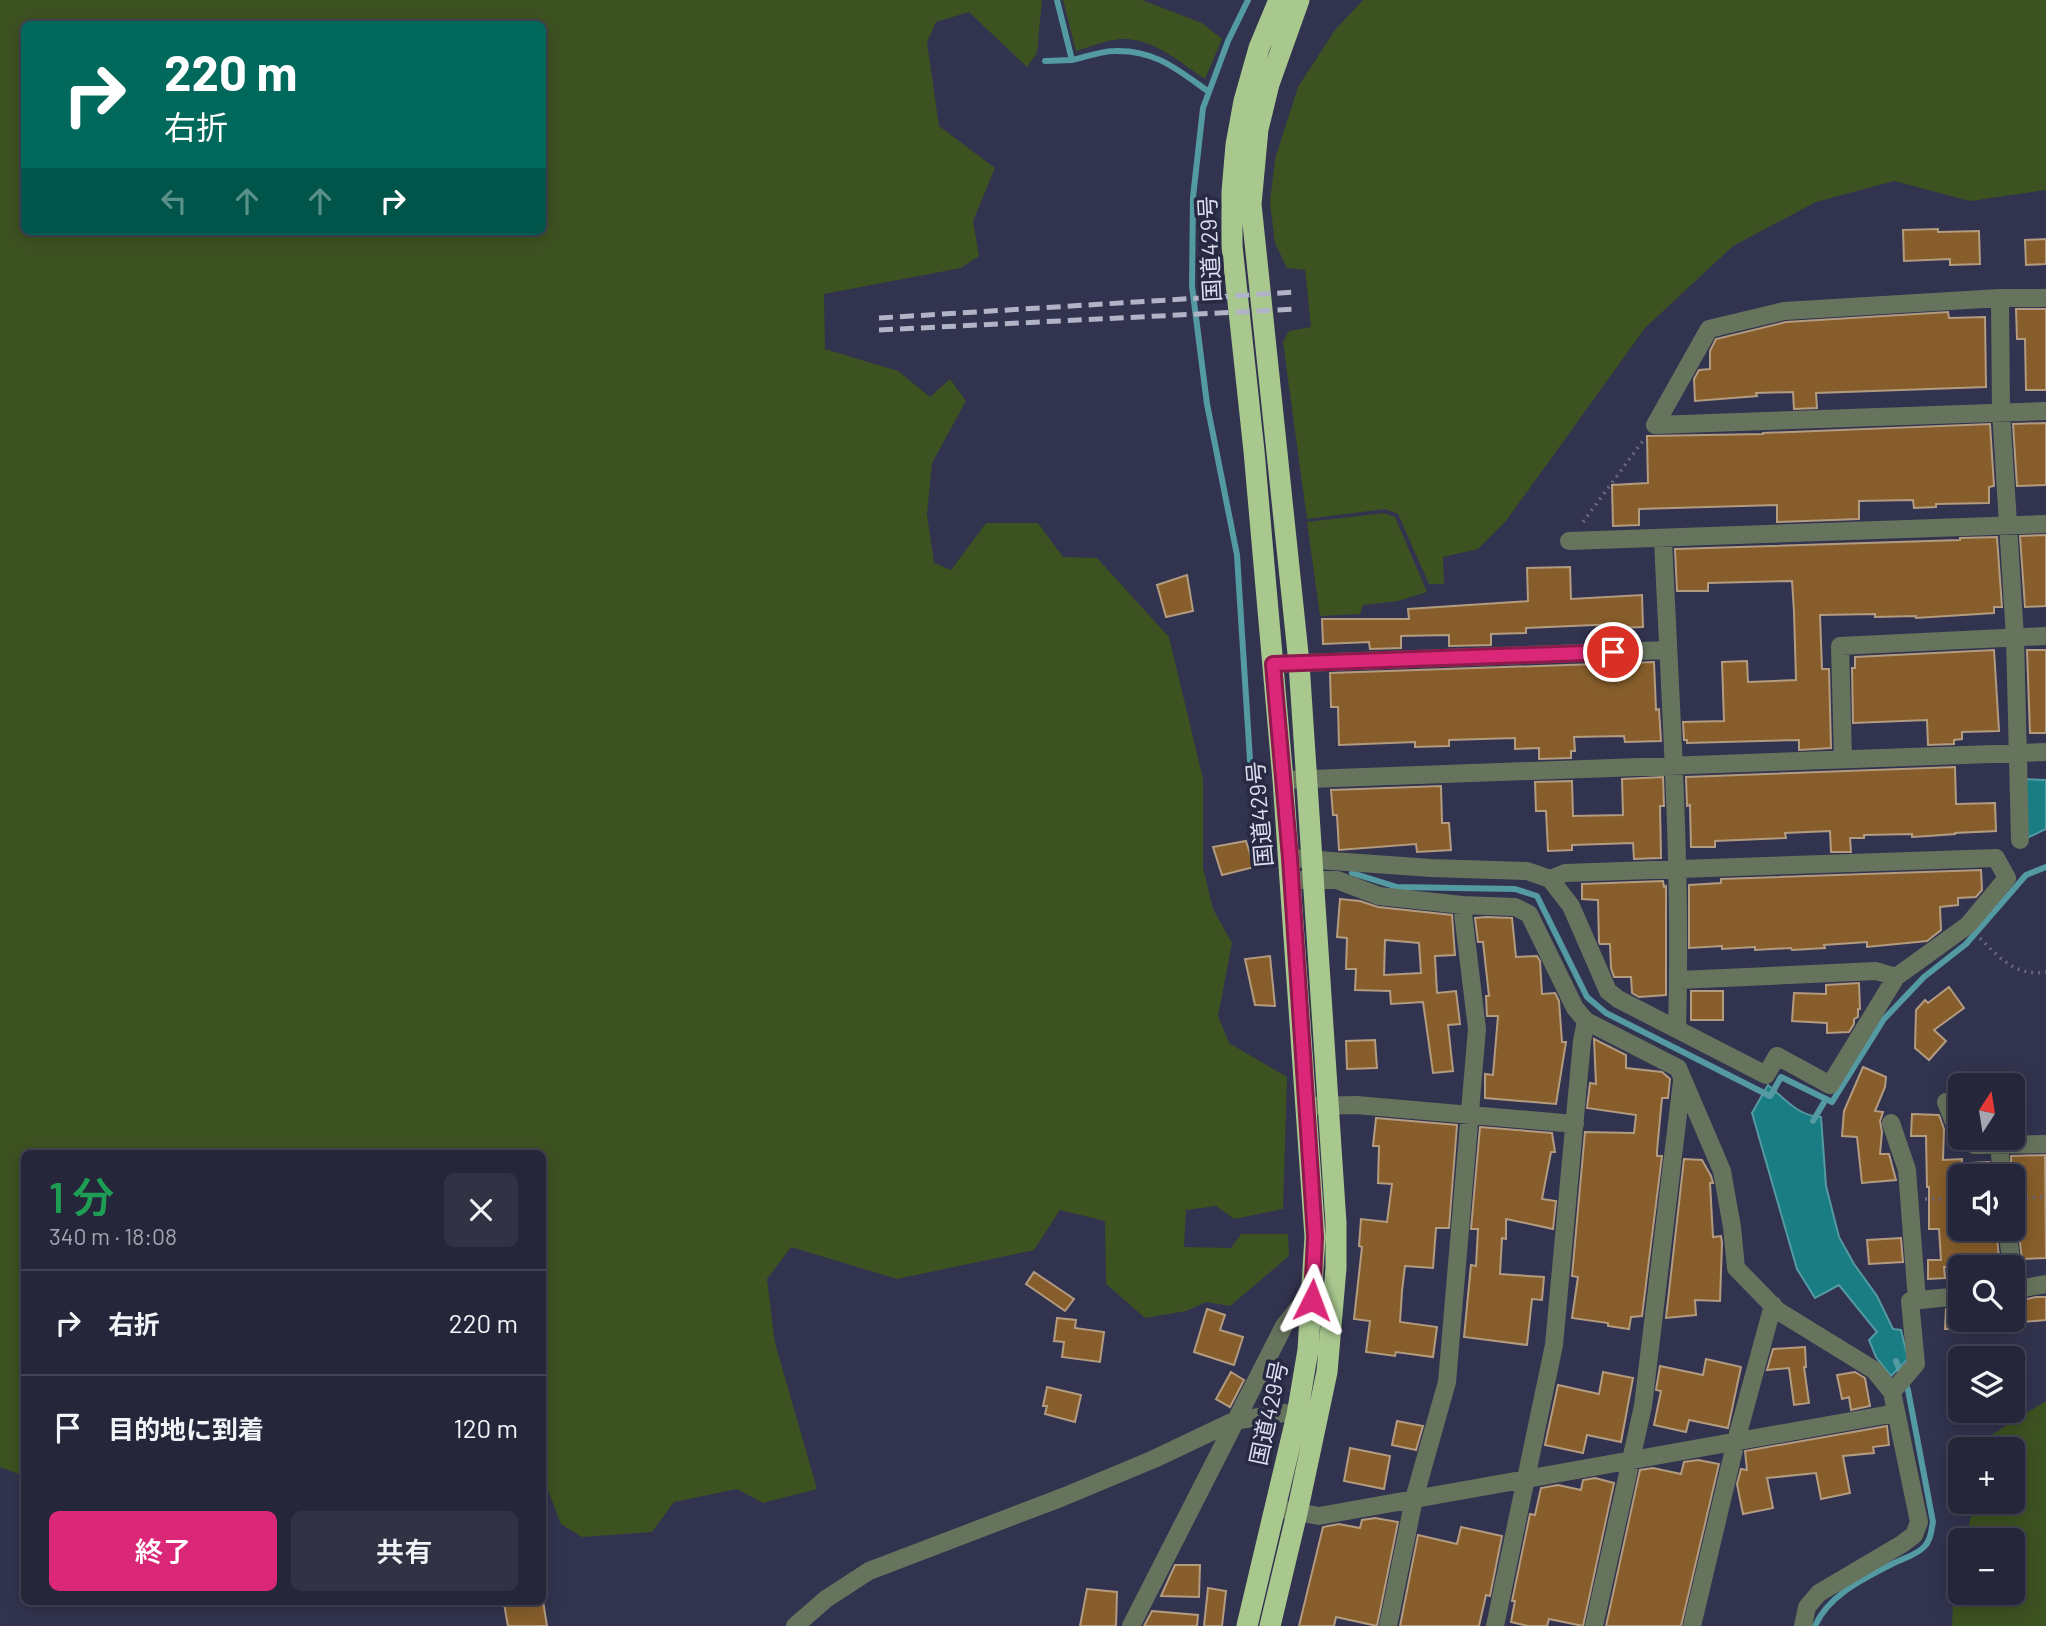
<!DOCTYPE html>
<html lang="ja">
<meta charset="utf-8">
<style>
:root{--surface:#26263a;--page:#323245;--text:#f1f3f6;--muted:#a4a5af;--line:#424354;--accent:#db2777}
body{margin:0;font-family:Barlow,"Noto Sans JP",sans-serif;background:var(--page);color:var(--text);height:100vh;display:flex;flex-direction:column;font-size:26px;white-space:nowrap}
*{box-sizing:border-box;margin:0}
p{font-size:23px;color:var(--muted)}
.icon{flex:none;width:38px;height:38px;fill:none;stroke:currentColor;stroke-width:2;stroke-linecap:round;stroke-linejoin:round}
.map{position:relative;flex:1;overflow:hidden}
.side{position:absolute;left:21px;top:1150px;width:525px;height:455px;display:flex;flex-direction:column;background:var(--surface);border-radius:10px;box-shadow:0 4px 18px #0003,0 0 0 2px var(--line)}
.side>*{flex:none}
.top-card{position:absolute;left:21px;top:21px;width:525px;height:214px;border-radius:10px;box-shadow:0 4px 18px #0003,0 0 0 2px var(--line);background:#00695c;color:#fff;overflow:hidden}
.needle{width:46px;rotate:12deg}
.buttons{position:absolute;left:1948px;top:1073px;display:grid;gap:14px}
.buttons a{display:grid;place-items:center;width:77px;height:77px;border-radius:10px;background:var(--surface);box-shadow:0 4px 18px #0003,0 0 0 2px var(--line);font-size:35px}
.pin{position:absolute;display:grid;place-items:center;width:60px;height:60px;color:#fff;margin:-30px;border:4px solid #fff;border-radius:50%;box-shadow:0 2px 7px #0007}
.me{position:absolute;width:77px;margin:-38px;rotate:3deg;stroke-linejoin:round;filter:drop-shadow(0 0 5px #0008)}
.turn{display:flex;align-items:center;gap:24px;height:147px;padding:0 28px;font-size:32px}
.turn .icon{width:91px;height:91px;stroke-width:2.5}
.turn b{display:block;font-size:49px;line-height:60px}
.lanes{display:flex;align-items:center;height:66px;padding:0 28px;background:#0003;justify-content:center;gap:35px;direction:ltr}
.lanes .off{opacity:.35}
.round{display:grid;place-items:center;flex:none;width:74px;height:74px;border-radius:10px;background:var(--page)}
.summary{display:flex;align-items:center;justify-content:space-between;height:119px;padding:0 28px}
h1{font-size:42px;font-weight:600;line-height:52px;color:#1e9e55}
.action{display:flex;gap:14px;margin-top:auto;padding:14px 28px}
.action a{flex:1;height:80px;border-radius:10px;background:var(--accent);color:#fff;font-size:28px;font-weight:600;line-height:80px;text-align:center}
.action a+a{background:var(--page);color:var(--text)}
ul{padding:0;list-style:none}
li{display:flex;align-items:center;gap:21px;height:105px;padding:0 28px;border-top:2px solid var(--line)}
li div{flex:1}
li b{display:block;font-size:26px}
li em{font-style:normal}
.map>svg:first-child{display:block}
</style>
<div class="map">
<svg width="2046" height="1626" viewBox="0 0 2046 1626">
<rect width="100%" height="100%" fill="#32334e"/>
<path fill="#3d5221" fill-rule="evenodd" d="M0,0H1042L1037,53L1027,67L969,12L936,22L927,42L939,126L995,168L973,221L979,256L961,268L824,294L825,349L898,371L930,397L950,379L966,401L932,463L927,514L934,563L951,570L986,523H1038L1063,557L1097,558L1169,637L1203,779V868L1213,909L1232,943L1218,1016L1229,1043L1287,1077L1283,1209L1234,1219L1216,1206L1186,1210L1184,1247L1231,1248L1241,1234H1288L1289,1256L1230,1306L1206,1302L1186,1311L1145,1318L1106,1284L1105,1221L1060,1210L1034,1250L897,1279L791,1247L767,1279L775,1343L817,1489L763,1503L737,1489L674,1502L652,1532L582,1537L561,1524L543,1477L542,1153H24V1476L0,1467ZM542,24V231H24V24Z
M1063,0H1142L1202,23L1222,39L1205,79C1179,62 1153,37 1120,39C1106,40 1090,47 1076,51Z
M1363,0H2046V190L1970,201L1894,181L1816,202L1733,246L1645,328L1506,521L1478,549L1443,557L1444,584H1429L1398,514L1385,509L1307,519L1283,342L1289,331L1311,327L1305,270L1287,268L1275,243L1270,202L1275,159L1298,87L1335,30Z
M1384,513L1395,517L1427,592L1398,601L1363,605L1360,614L1320,616L1307,522Z
M2046,1401V1626H1952L1953,1602L1960,1569V1592H2012V1540H1966L1974,1502H2012V1449H1986L1988,1437Z"/>
<path fill="#197d83" stroke="#549aa3" stroke-width="2" d="M2023,779L2046,780V829L2025,839Z
M1768,1085C1785,1099 1798,1116 1821,1117L1826,1186L1839,1237L1854,1264L1877,1296L1893,1329L1901,1330L1908,1359L1891,1376L1876,1357L1869,1340L1877,1332L1839,1285L1815,1298L1797,1269L1752,1113Z"/>
<g fill="none" stroke-linecap="round" stroke-linejoin="round">
<path stroke="#549aa3" stroke-width="6" d="M1057,0L1072,60C1086,57 1101,51 1115,51C1156,50 1178,70 1209,92
M1248,0L1228,41L1203,108L1193,197L1192,286L1207,404L1237,555L1250,760L1258,808
M1045,61L1072,60
M1352,873L1397,887L1515,889L1537,896L1587,997L1606,1013L1770,1096
M1771,1095L1781,1077L1832,1102L1884,1019L1924,977L1966,944L2026,875L2046,867
M1813,1121L1826,1099
M1815,1626C1828,1596 1861,1580 1890,1565C1901,1559 1915,1556 1924,1547C1931,1540 1931,1531 1933,1522L1908,1390L1896,1361"/>
</g>
<path fill="#875e2b" stroke="#b39b80" stroke-width="2" fill-rule="evenodd" d="M1938,229V232L1979,231L1980,264L1950,265V259L1904,261L1903,230Z
M2046,239V264L2026,265L2025,240Z
M2016,309H2046V390H2026L2025,339H2017Z
M1948,312L1949,318L1985,317L1986,387L1816,393L1817,408L1794,409L1793,392L1756,393L1757,396L1695,401L1694,379L1699,370L1710,369V351L1716,339L1786,322Z
M2046,423V485L2017,486L2013,424Z
M1990,424L1994,486L1989,487V503L1936,504V507L1914,508L1913,500L1859,501V519L1777,522V505L1639,509V525L1613,526L1612,485L1648,483L1647,436L1763,434V433Z
M2046,535V606L2025,607L2020,536Z
M1997,537L2002,607H1994V613L1916,618V616L1875,617V614L1820,615L1822,669H1829L1831,748L1799,750V740L1687,743V740H1684L1683,722L1724,721L1722,662L1747,661L1748,682L1796,680L1794,612L1792,581L1708,583V591H1677L1675,549L1960,540V538Z
M1570,567L1571,599L1642,595L1643,627L1617,628V624L1526,628V633L1491,634V645L1449,646V635L1401,636V648L1370,649L1369,642L1323,644L1322,619H1409L1408,609L1528,601L1527,568Z
M1187,575L1193,611L1166,617L1157,585Z
M1994,650L1999,731L1962,732V739L1954,740V744L1928,745L1927,720L1853,723L1852,668H1855V657Z
M2027,650H2046V733H2030Z
M1654,662L1656,710L1659,709L1661,741L1625,742L1624,736L1574,737L1575,751H1571V758L1539,759V748L1515,749V738L1449,740V746L1415,747V742L1339,745L1338,707H1331L1330,673Z
M1955,767L1956,804L1995,803L1996,831L1955,833V834L1928,836L1912,837V834L1864,835V838H1850L1851,852H1831L1830,831L1785,833L1786,838L1715,841V847H1691L1690,805L1687,806L1686,777Z
M1663,777L1664,806H1660L1661,858L1634,859L1633,843L1572,845V850L1548,851L1546,811H1536L1535,782L1572,781L1573,816L1623,815L1622,779Z
M1441,786L1442,823H1449L1451,850L1417,852L1416,844L1339,850L1337,815H1333L1331,790Z
M1246,841L1254,867L1222,875L1213,847Z
M1981,870L1982,890L1976,897L1958,898V905L1940,907L1941,930L1927,941L1867,947V942L1824,945L1825,948L1792,950L1791,948L1755,950V947L1722,949V946L1689,948V885L1721,883V879Z
M1663,881L1664,887L1666,886V995L1639,997L1632,993L1631,977H1614L1611,968L1610,944H1600L1599,942L1598,900L1582,899V884Z
M1340,899L1360,901L1378,907L1452,915L1455,955L1435,956L1437,993L1456,991L1460,1024L1448,1025L1453,1071L1433,1073L1423,1002L1391,1004L1390,991L1355,990L1356,969H1346L1347,938L1337,937ZM1385,940L1419,943L1421,973L1384,975Z
M1486,917L1512,918L1516,957L1537,956L1540,961L1542,994L1555,993L1559,1001L1562,1042H1566L1556,1104L1485,1098V1074L1493,1075L1498,1016H1487L1486,996H1489L1483,942H1478L1475,918Z
M1270,956L1275,1006L1255,1005L1245,959Z
M1859,983L1860,1009H1858V1017L1854,1019V1024L1849,1032L1827,1033V1023L1792,1021L1794,993L1826,994V985Z
M1949,987L1964,1008L1934,1030L1946,1041L1929,1060L1915,1048L1916,1010L1925,1000L1928,1003Z
M1691,991H1723V1020H1691Z
M1594,1039L1626,1055V1068L1662,1072L1670,1079L1668,1098H1662L1657,1151V1156H1662L1642,1316L1631,1317L1629,1329L1608,1326V1323L1572,1318L1578,1277L1572,1276L1585,1132L1634,1133L1636,1115L1587,1108L1590,1083L1596,1084Z
M1375,1040L1377,1068L1347,1069L1346,1041Z
M1863,1067L1886,1077L1885,1087L1875,1111L1883,1112L1880,1121L1882,1132L1880,1154H1889L1896,1180L1862,1183L1857,1137L1842,1136L1844,1111Z
M1912,1114L1939,1115L1944,1129L1943,1160L1962,1159L1960,1186H1955V1228H1996L2000,1267H1944L1945,1278L1928,1279V1260H1941L1939,1229H1929V1187H1927L1926,1136H1911Z
M1376,1118L1457,1125L1449,1228H1436L1433,1268L1405,1266L1402,1291L1400,1322L1437,1327L1433,1357L1396,1352L1395,1356L1366,1352L1370,1321L1354,1319L1362,1247L1359,1246L1361,1219L1387,1222L1392,1184L1378,1183L1379,1146H1373Z
M1480,1127L1552,1133L1555,1152H1551L1542,1199L1556,1201L1553,1229L1506,1219V1239L1502,1238L1500,1274L1544,1277L1542,1300L1532,1299L1527,1345L1464,1337L1471,1265L1476,1266L1478,1229H1471Z
M2045,1155L2046,1258L2022,1259L2018,1227L2012,1218L2011,1156Z
M1684,1159L1702,1160L1711,1176L1713,1183H1710L1713,1237L1721,1236L1722,1243L1720,1301L1695,1300L1696,1315L1666,1318Z
M1989,1162L1991,1176H1970V1163Z
M1901,1238L1903,1262L1869,1264L1867,1240Z
M1034,1272L1074,1299L1065,1311L1026,1284Z
M2036,1297H2046V1320L2023,1322L2022,1300Z
M1960,1307V1329H1945L1946,1309Z
M1207,1309L1225,1315L1220,1330L1243,1337L1234,1365L1194,1352Z
M1057,1318L1076,1320L1075,1328L1104,1332L1100,1362L1062,1357L1064,1342L1054,1341Z
M1805,1347L1806,1367H1804L1809,1403L1794,1405L1789,1368L1767,1370L1773,1349Z
M1706,1359L1741,1367L1728,1428L1689,1420L1686,1432L1654,1425L1661,1391L1656,1390L1660,1366L1703,1375Z
M1231,1372L1244,1380L1230,1407L1216,1399Z
M1603,1372L1633,1378L1621,1442L1587,1435L1583,1453L1545,1445L1558,1385L1599,1394Z
M1855,1372L1865,1378L1870,1406L1851,1410L1849,1397L1842,1399L1837,1375Z
M1047,1387L1081,1395L1075,1422L1045,1414L1047,1406H1043Z
M1397,1421L1423,1426L1416,1450L1392,1445Z
M1887,1426L1889,1445L1873,1447L1874,1453L1843,1456L1850,1493L1821,1499L1816,1473L1767,1478L1773,1508L1743,1514L1737,1484L1741,1469L1747,1470L1745,1451Z
M1350,1448L1390,1456L1384,1489L1344,1481Z
M1698,1460L1719,1464L1681,1626H1606L1640,1470L1653,1468L1681,1474L1684,1462Z
M1595,1478L1614,1483L1583,1626L1549,1619L1547,1626H1528L1511,1622L1515,1601H1512L1530,1514L1535,1515L1541,1488L1558,1485L1581,1490L1583,1480Z
M1375,1518L1398,1522L1377,1626L1336,1617L1334,1626H1299L1323,1527L1339,1524L1360,1528L1362,1520Z
M1461,1527L1502,1536L1490,1596L1486,1595L1479,1626H1400L1418,1535L1457,1544Z
M1175,1565H1200L1199,1597L1161,1596Z
M1208,1588L1226,1591L1222,1626H1204Z
M1087,1589L1117,1592L1116,1626H1080Z
M519,1601H543L547,1626H508L504,1604H520Z
M1152,1611L1198,1615L1197,1626H1144Z"/>
<g fill="none" stroke-linecap="round" stroke-linejoin="round">
<path stroke="#676880" stroke-width="3.5" stroke-dasharray="2 5" stroke-linecap="butt" d="M1583,522L1645,438
M1980,938C1999,958 2017,977 2046,972
M2012,1198L2046,1197
M1925,1199H1960"/>
<path stroke="#67745d" stroke-width="18" d="M2000,298L2001,411L2015,637L2020,840
M1655,425L1709,329L1784,311L2000,298H2046
M1655,425L2046,411
M1663,538C1670,701 1682,865 1677,1028
M1569,541L2046,524
M1273,664L1668,650
M1843,759L1840,646L2046,636
M1283,780L2046,752
M1290,858L1431,868L1527,871L1550,879L1571,906L1608,991L1618,999L1766,1075L1777,1056L1830,1085L1896,977L1968,925L2007,878L1996,858L1565,873L1550,879
M1300,880H1337L1379,896L1462,905L1515,907L1529,914L1575,1008L1586,1021L1678,1068L1722,1171L1732,1227L1736,1268L1778,1311L1874,1370L1892,1392L1919,1522L1914,1535L1902,1544L1819,1593L1807,1607L1803,1626
M1679,980L1876,971L1896,977
M1946,1102L1957,1130L1960,1133
M1307,1106L1356,1105L1575,1124
M1891,1123L1907,1170L1917,1301
M1965,1138L1974,1145L2046,1144
M1999,1145L2002,1176
M2007,1228L2012,1267
M2012,1290L2046,1284
M1892,1392L1916,1364L1910,1301L1960,1296
M1275,1508L1319,1516L1896,1413
M795,1626L826,1599L869,1571L1063,1497L1154,1459L1234,1421L1284,1413L1309,1417
M1131,1626L1284,1326L1313,1290
M1388,1626L1414,1499L1447,1382L1477,1029L1462,905
M1495,1626L1554,1345L1582,1041L1586,1021
M1594,1626L1643,1406L1682,1081
M1692,1626L1736,1441L1773,1305"/>
<path stroke="#a9c88e" stroke-width="21" d="M1247,1626L1297,1415L1308,1350L1315,1237L1283,780L1254,451L1232,246V192L1236,145L1244,101L1259,48L1279,0
M1270,1626L1297,1513L1327,1372L1336,1268V1223L1299,663L1251,204L1258,129L1269,84L1299,0"/>
<path stroke="#b1b3c6" stroke-width="5" stroke-dasharray="14 7" stroke-linecap="butt" d="M879,318L1296,292
M879,330L1298,309"/>
</g>
<g fill="none" stroke-linecap="round" stroke-linejoin="round">
<g stroke="#8e194d" stroke-width="18">
<path id="route" d="M1312,1300L1315,1237L1290,858L1273,664L1613,652"/>
</g>
<use href="#route" stroke="#db2777" stroke-width="12"/>
</g>
<g text-anchor="middle" stroke-width="7" stroke-linejoin="round" paint-order="stroke">
<g font-size="23" fill="#dcdeef" stroke="#282943">
<text transform="translate(1210 249) rotate(-93)" y="8">国道429号</text>
<text transform="translate(1260 814) rotate(-95)" y="8">国道429号</text>
<text transform="translate(1269 1413) rotate(-78)" y="8">国道429号</text>
</g>
</g>
</svg>
<div class="buttons">
<a><svg class="needle" viewBox="-14 -14 28 28"><path d="M0-13l5 13h-10z" fill="#e53935"/><path d="M0 13l5-13h-10z" fill="#a4a5af"/></svg></a>
<a><svg class="icon" aria-label="sound" viewBox="0 0 24 24"><path d="M4 9h4l5-4v14l-5-4H4zM17 9q2 3 0 6"/></svg></a>
<a><svg class="icon" aria-label="search" viewBox="0 0 24 24"><circle cx="10" cy="10" r="6"/><path d="M15 15l6 6"/></svg></a>
<a><svg class="icon" aria-label="layers" viewBox="0 0 24 24"><path d="M12 4l9 5-9 5-9-5zM3 14l9 5 9-5"/></svg></a>
<a>+</a>
<a>−</a>
</div>
<div class="pin" style="left:1613px;top:652px;background:#d93025"><svg class="icon" aria-label="arrive" viewBox="0 0 24 24"><path d="M6 21V4h12l-3 4 3 4H6"/></svg></div>
<svg class="me" style="left:1312px;top:1300px" viewBox="-20 -20 40 40"><path d="M0-17L14 15 0 8-14 15z" fill="#db2777" stroke="#fff" stroke-width="4"/></svg>
<div class="top-card">
<div class="turn"><svg class="icon" aria-label="right" viewBox="0 0 24 24"><path d="M7 20v-9h11M14 6l5 5-5 5"/></svg><div><b>220 m</b>右折</div></div>
<div class="lanes"><svg class="icon off" aria-label="left" viewBox="0 0 24 24"><path d="M17 20v-9H6M10 6l-5 5 5 5"/></svg><svg class="icon off" aria-label="ahead" viewBox="0 0 24 24"><path d="M12 20V5M6 11l6-6 6 6"/></svg><svg class="icon off" aria-label="ahead" viewBox="0 0 24 24"><path d="M12 20V5M6 11l6-6 6 6"/></svg><svg class="icon" aria-label="right" viewBox="0 0 24 24"><path d="M7 20v-9h11M14 6l5 5-5 5"/></svg></div>
</div>
<section class="side">
<div class="summary"><div><h1>1 分</h1><p>340 m · 18:08</p></div><a class="round"><svg class="icon" aria-label="close" viewBox="0 0 24 24"><path d="M6 6l12 12M18 6L6 18"/></svg></a></div>
<ul>
<li><svg class="icon" aria-label="right" viewBox="0 0 24 24"><path d="M7 20v-9h11M14 6l5 5-5 5"/></svg><div><b>右折</b></div><em>220 m</em></li>
<li><svg class="icon" aria-label="arrive" viewBox="0 0 24 24"><path d="M6 21V4h12l-3 4 3 4H6"/></svg><div><b>目的地に到着</b></div><em>120 m</em></li>
</ul>
<div class="action"><a>終了</a><a>共有</a></div>
</section>
</div>
